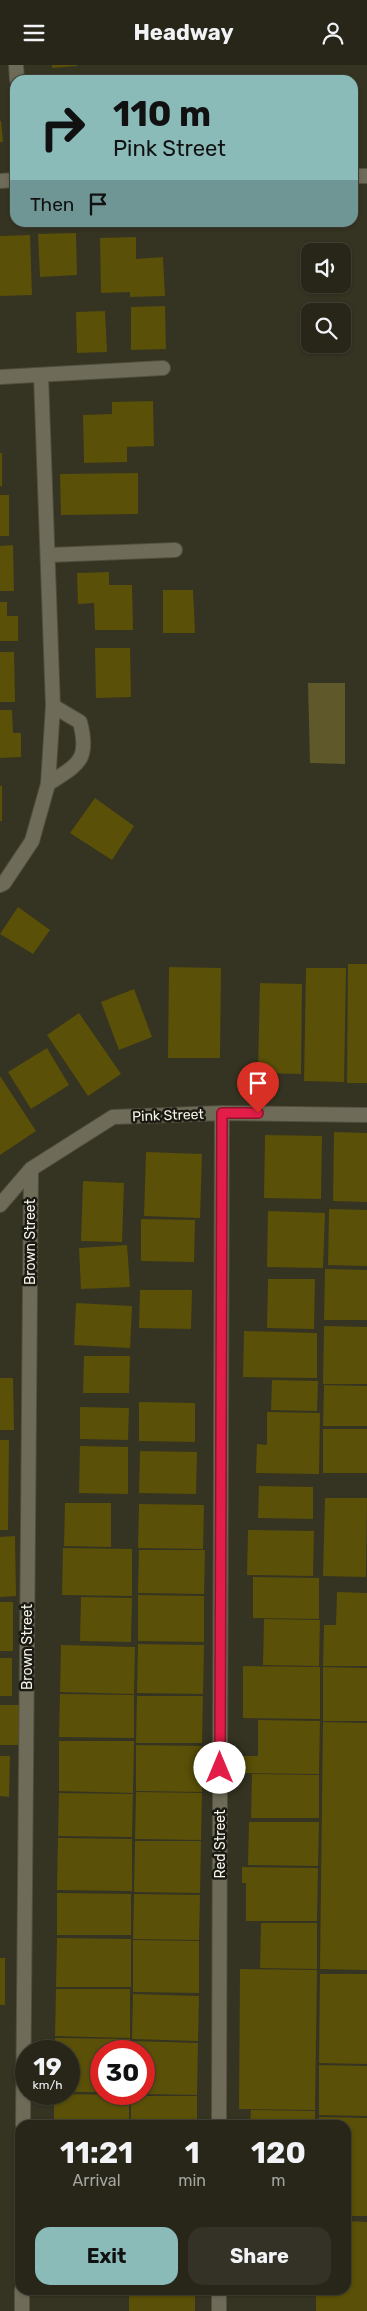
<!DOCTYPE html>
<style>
:root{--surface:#282619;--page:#343226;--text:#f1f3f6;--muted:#a5a5a2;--line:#444338;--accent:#8bbbb9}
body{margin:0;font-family:Rubik,sans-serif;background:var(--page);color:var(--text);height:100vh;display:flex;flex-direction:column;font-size:19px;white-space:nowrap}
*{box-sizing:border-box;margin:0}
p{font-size:16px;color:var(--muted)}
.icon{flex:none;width:28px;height:28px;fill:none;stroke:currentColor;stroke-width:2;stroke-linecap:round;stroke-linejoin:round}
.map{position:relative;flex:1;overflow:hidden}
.panel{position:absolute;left:15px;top:2055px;width:336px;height:175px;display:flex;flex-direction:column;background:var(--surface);border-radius:15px;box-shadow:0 1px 4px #0004,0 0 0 1px var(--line)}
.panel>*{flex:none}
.guide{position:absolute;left:10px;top:10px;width:348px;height:152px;border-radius:15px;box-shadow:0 1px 4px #0004,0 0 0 1px var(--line);background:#8bbbb9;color:#111;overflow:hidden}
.buttons{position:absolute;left:301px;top:178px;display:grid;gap:10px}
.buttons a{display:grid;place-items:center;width:50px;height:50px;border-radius:10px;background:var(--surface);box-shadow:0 1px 4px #0004,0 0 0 1px var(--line);font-size:25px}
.speed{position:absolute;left:15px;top:1975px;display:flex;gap:10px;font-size:25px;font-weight:700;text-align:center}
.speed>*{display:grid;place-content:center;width:65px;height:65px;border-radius:50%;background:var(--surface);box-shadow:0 1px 4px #0004,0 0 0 1px var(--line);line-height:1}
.speed small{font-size:12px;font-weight:400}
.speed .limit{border:8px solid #d22;background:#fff;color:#111}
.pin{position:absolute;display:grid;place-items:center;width:42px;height:42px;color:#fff;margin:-51px -21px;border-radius:50% 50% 50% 0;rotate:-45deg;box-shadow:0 0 5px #0007}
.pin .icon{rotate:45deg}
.me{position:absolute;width:55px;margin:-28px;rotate:0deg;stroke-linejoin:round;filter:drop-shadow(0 0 4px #0008)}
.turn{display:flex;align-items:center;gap:18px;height:105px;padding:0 20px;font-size:22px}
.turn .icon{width:65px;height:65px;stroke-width:2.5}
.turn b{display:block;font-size:35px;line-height:42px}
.then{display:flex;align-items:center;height:48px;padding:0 20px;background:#0003;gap:10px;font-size:19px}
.eta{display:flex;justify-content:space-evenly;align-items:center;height:85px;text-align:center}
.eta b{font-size:30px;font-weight:700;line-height:35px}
.cta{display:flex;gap:10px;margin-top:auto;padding:10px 20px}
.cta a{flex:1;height:58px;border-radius:15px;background:var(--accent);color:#111;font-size:20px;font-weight:700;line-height:58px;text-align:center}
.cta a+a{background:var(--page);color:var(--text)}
header{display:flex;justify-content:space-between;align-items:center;height:65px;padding:0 20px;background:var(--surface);font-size:22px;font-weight:700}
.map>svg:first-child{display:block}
</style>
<header><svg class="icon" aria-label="menu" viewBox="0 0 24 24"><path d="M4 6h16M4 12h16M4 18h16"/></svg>Headway<svg class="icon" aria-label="person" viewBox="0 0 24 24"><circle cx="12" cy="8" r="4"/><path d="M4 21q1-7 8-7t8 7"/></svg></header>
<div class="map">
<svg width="367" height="2246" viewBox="0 0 367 2246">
<rect width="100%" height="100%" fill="#353321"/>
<path fill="#5e582b" d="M308,618H345V699L310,698Z"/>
<path fill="#5a5008" d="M52,0H77V1L52,3Z
M0,56H1L3,77H0Z
M76,168L77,210L40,212L38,169Z
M30,170L32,230L0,231V171Z
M136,172V194L163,192L165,231L130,232V227L101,228L100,173Z
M165,241L166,284L131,285V242Z
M105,246L107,287L77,288L76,247Z
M153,336L154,381L127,382V397L84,398L83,350L112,349V337Z
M0,388H2V421H0Z
M138,408V449L61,450L60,409Z
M0,430H9V471H0Z
M13,480L14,526H0V481Z
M109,507V520H132L133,565H95L94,538L78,539L77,508Z
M163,525H193L195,568H163Z
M0,537H7V551H18V576H0Z
M95,583H130L131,632L96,633Z
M0,587H14L15,637H0Z
M0,645H12L13,668H21V692L0,693Z
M0,721H2V756H0Z
M95,733L134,761L112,795L70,768Z
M18,842L50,865L33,889L0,869Z
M348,899H367V1018H347Z
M169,902L221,903L220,993H168Z
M306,903H346L344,1017L304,1016Z
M260,918L302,919L301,1009L258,1008Z
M134,924L152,972L119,985L101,937Z
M79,948L121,1009L88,1031L47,970Z
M47,983L69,1020L31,1044L8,1007Z
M0,1011L36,1066L0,1090Z
M334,1067L367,1068V1137L333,1136Z
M265,1070L322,1071L321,1134L264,1133Z
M146,1087L202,1089L200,1153L144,1151Z
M83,1116L124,1118L122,1177L81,1176Z
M329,1144L367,1145V1201L328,1200Z
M268,1146L325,1148L323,1203L267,1202Z
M141,1154L195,1155L194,1197L141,1196Z
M127,1180L130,1222L81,1224L79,1183Z
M325,1204L367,1205V1255H324Z
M268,1214H315L314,1264L267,1263Z
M140,1225H192L191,1264L139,1263Z
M76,1238L132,1241L130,1283L74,1280Z
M324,1261L367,1262V1319H323Z
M244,1266L317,1268V1313L243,1312Z
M84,1291H130L129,1328H83Z
M0,1313H13L14,1365H0Z
M272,1315L318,1316L317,1346L271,1345Z
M324,1320L367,1321V1361H323Z
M139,1337L195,1338V1377L139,1376Z
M80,1342L129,1343L128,1375L80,1374Z
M267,1347L320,1348L319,1409L256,1408L257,1379L267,1380Z
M323,1364H367V1408H323Z
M0,1375H9L8,1465H0Z
M80,1381L128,1382V1429L79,1428Z
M140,1386L197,1387L196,1429L139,1428Z
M259,1421L313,1422V1454L258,1453Z
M325,1433H367L366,1512L323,1511Z
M65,1438H111V1482L64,1481Z
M139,1439L204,1440L203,1484L138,1483Z
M248,1465L314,1466L313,1511L247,1510Z
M15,1471L16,1531L0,1532V1472Z
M63,1483L132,1484V1531L62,1530Z
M139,1485H205L204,1529L138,1528Z
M253,1512L319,1513V1554L253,1553Z
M337,1527L367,1528V1601H323L324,1560H336Z
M138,1530L204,1531V1577L138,1576Z
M81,1532L132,1533L131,1577L80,1576Z
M0,1537H13V1586H0Z
M264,1554L320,1555L319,1601L263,1600Z
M138,1579L204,1580L203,1629L137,1628Z
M61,1580L135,1582L134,1629L60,1627Z
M0,1593H12V1631H0Z
M243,1601L320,1602V1654L243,1653Z
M323,1602L367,1603V1656H323Z
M60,1629L134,1630V1673L59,1672Z
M137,1631H203L202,1678H136Z
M0,1640H22V1680H0Z
M258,1655L320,1656L319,1709L242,1708L243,1691H258Z
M323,1657L367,1658V1905L320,1904Z
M59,1676H134L133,1728L59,1726Z
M136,1680L202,1681V1727L136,1726Z
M0,1691H10L9,1732L0,1731Z
M252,1709L319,1710V1753H251Z
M136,1727L202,1728L201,1775L135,1774Z
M59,1728L133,1729L132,1772L58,1771Z
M249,1757H319L318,1801L248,1800Z
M58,1773L132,1774V1826L57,1825Z
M135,1776H201L200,1828L134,1827Z
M242,1802L318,1803L317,1856H246V1818H242Z
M57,1828L131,1829V1870H57Z
M134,1829L200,1830L199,1875L133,1874Z
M261,1858H317V1904L260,1903Z
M57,1873L131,1874V1922H56Z
M133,1875L199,1876V1928L133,1927Z
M0,1893H5V1940H0Z
M240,1904L317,1905L315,2045L239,2044Z
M320,1909H367V1999L319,1998Z
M56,1924H130V1973L55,1971Z
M133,1929L199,1931L198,1976L132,1974Z
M55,1973L130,1974L129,1986H101V2027H69V1986H55Z
M132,1976L198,1978L197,2030L144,2029V1986H132Z
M319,2000L367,2001V2051L319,2050Z
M54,2029L129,2030V2060H54Z
M131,2031H197V2060H131Z
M251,2045L315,2046V2060H250Z
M319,2052L367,2053V2151H346V2060H318Z
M346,2156L367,2157V2246H316V2225H346Z
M52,2225H126V2231H52Z
M129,2225H195V2246H129Z"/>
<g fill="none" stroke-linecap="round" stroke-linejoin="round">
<g stroke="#514f3f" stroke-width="16">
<path id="service" d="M48,719C78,699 90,696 80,657L53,641"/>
</g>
<g stroke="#514f3f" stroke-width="16">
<path id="minor" d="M16,0L17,15
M352,111H367
M0,116L15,115
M0,312L163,303
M49,490L175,485
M0,820L4,818L32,776L48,719L53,641L41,311
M0,1140L31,1104L113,1052L222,1048L367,1050
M23,2060L31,1104
M219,2060L222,1048
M22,2246V2225
M219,2246V2225"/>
</g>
<use href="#service" stroke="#6e6c58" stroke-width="14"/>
<use href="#minor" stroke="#6e6c58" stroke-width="14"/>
</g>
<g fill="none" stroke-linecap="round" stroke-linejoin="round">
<g stroke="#92132f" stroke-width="12">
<path id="route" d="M220,1703L222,1048H258"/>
</g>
<use href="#route" stroke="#e11d48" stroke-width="9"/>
</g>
<g text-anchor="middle" stroke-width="5" stroke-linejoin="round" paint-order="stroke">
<g font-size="14" fill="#f6f5e9" stroke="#1b1a12">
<text transform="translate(168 1050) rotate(-2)" y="5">Pink Street</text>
<text transform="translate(30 1177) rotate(-90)" y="5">Brown Street</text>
<text transform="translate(27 1582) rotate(-90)" y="5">Brown Street</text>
<text transform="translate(220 1779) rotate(-90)" y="5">Red Street</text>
</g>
</g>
</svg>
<div class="buttons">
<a><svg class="icon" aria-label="sound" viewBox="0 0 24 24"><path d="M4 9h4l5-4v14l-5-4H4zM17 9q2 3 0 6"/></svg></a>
<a><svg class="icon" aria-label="search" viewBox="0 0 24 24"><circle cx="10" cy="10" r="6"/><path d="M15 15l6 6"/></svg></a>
</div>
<div class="speed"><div>19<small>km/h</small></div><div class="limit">30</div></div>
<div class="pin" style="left:258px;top:1048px;background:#d93025"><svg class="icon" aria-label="arrive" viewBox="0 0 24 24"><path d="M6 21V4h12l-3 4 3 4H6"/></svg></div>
<svg class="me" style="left:220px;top:1703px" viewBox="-20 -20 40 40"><circle r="19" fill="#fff"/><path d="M0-13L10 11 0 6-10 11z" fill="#e11d48"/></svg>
<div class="guide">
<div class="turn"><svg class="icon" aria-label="right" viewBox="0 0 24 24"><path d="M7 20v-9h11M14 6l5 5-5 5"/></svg><div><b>110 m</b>Pink Street</div></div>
<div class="then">Then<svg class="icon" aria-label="arrive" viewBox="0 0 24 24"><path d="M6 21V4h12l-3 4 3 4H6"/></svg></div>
</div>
<section class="panel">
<div class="eta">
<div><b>11:21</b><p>Arrival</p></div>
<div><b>1</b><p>min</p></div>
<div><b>120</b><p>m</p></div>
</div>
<div class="cta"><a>Exit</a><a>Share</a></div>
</section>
</div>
